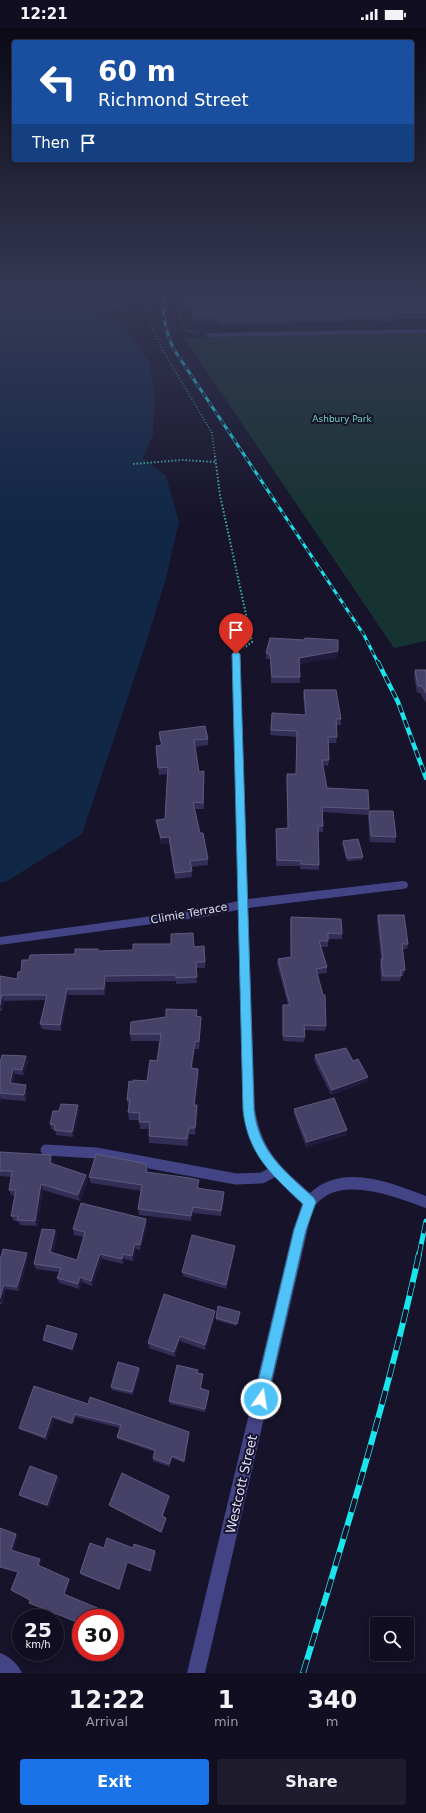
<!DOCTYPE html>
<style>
:root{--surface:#100e20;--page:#1e1c2d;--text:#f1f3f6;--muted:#9c9ca5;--line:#302e3e;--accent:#1a73e8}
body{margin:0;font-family:"DejaVu Sans",sans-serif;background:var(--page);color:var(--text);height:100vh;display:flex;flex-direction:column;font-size:15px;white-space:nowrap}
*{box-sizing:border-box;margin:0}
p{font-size:13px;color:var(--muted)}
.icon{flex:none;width:22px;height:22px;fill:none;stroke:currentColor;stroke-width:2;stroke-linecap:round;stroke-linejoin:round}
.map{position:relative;height:1645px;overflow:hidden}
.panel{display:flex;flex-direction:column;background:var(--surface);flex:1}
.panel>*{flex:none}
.banner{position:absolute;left:12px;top:12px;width:402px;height:122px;border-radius:4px;box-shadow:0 2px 10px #0003,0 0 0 1px var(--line);background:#1a4fa0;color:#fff;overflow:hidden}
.tools{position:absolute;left:370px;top:1589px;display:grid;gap:8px}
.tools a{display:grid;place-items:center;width:44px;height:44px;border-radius:4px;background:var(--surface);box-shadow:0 2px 10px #0003,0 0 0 1px var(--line);font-size:20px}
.speed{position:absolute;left:12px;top:1581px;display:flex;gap:8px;font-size:20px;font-weight:700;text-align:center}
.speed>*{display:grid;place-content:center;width:52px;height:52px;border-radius:50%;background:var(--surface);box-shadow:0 2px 10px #0003,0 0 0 1px var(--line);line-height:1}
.speed small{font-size:10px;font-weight:400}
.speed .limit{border:6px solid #d22;background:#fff;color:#111}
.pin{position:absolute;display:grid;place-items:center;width:34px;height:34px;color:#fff;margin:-41px -17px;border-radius:50% 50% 50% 0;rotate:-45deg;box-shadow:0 0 4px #0007}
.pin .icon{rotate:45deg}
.me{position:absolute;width:44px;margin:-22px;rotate:13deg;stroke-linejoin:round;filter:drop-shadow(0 0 3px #0008)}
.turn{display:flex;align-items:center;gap:14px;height:84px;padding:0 20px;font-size:18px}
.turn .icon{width:52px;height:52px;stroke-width:2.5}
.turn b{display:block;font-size:28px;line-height:34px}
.then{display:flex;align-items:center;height:38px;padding:0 20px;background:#0003;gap:8px;font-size:15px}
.eta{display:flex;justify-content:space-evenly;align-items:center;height:68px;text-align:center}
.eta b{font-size:24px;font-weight:700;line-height:28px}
.cta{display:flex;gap:8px;margin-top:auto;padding:8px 20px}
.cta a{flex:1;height:46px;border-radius:4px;background:var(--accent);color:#fff;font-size:16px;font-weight:700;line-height:46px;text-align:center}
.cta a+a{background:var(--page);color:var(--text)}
.status{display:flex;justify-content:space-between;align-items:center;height:28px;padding:0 20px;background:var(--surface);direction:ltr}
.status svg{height:11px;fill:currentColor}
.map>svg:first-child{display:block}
</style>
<div class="status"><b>12:21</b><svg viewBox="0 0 49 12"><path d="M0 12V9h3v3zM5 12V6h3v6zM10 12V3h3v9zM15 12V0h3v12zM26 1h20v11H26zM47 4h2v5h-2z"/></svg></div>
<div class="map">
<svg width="426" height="1645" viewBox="0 0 426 1645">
<rect width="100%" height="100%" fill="#16132a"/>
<path fill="#173331" d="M111,265H139L138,268L121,281L101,282L105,272Z
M426,305V613L394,620L184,310Z"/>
<path fill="#102746" d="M0,265H111L105,272L100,285L122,296L149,333L155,365L153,407L143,430L166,448L179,494L165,554L144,621L82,806L9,852L0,855Z"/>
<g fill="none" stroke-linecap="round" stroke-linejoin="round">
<path stroke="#3bb4a6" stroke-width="1.5" stroke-dasharray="1 2" stroke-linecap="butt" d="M152,265L148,283L151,297L162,321L212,405L215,429
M175,265L184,302L199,305"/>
<path stroke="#3bb4a6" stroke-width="2" stroke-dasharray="1.5 2" stroke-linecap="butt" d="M215,428L220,467L252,614L244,620
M133,436L182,432L216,434"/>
<path stroke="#424485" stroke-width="11" d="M46,1122L96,1125L236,1151L262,1150L275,1143"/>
<path fill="#424485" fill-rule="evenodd" d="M426,301V305L209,309L206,307L209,305Z
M236,623L240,626L248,871L403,853L407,854L408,857L407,860L403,861L248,880L255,1081C262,1123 280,1138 310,1165C343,1135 389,1154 426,1168V1180C395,1169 333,1143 312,1183L205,1645H187L293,1202L302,1176C270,1146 250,1125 243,1081L238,882L203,889L0,917V909L203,881L238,873L232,626Z
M0,1625C9,1628 18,1636 22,1645H0Z"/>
<g stroke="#1ae5ed" stroke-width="3">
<path id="rail-far3" d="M164,265C161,285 165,302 173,320L364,607L378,635"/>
</g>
<g stroke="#1ae5ed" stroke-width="4.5">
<path id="rail-far2" d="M378,634L398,674L426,750"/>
</g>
<g stroke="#1ae5ed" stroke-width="5">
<path id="rail-far1" d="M419,1227L426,1193"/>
</g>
<g stroke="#1ae5ed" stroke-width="6">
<path id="rail" d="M303,1645C345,1506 388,1368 419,1226"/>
</g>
<use href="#rail-far3" stroke="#16132a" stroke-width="2" stroke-dasharray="5.5" stroke-linecap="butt"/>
<use href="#rail-far2" stroke="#16132a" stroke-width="3" stroke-dasharray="8" stroke-linecap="butt"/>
<use href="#rail-far1" stroke="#16132a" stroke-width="3.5" stroke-dasharray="11" stroke-linecap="butt"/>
<use href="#rail" stroke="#16132a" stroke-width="4.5" stroke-dasharray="14" stroke-linecap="butt"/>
</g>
<path fill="#332e56" d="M187,265H426V290H393V294H379V292L374,291L344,292V294H289V296L218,297V293L193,294L192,280H187Z
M266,625L338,629L299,636L300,649V655H271L270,631H266Z
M415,642H426V675L420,665H417L414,648Z
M304,662L341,691V697H336L337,709L336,715H328L329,732L328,738L323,737L327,760L369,781L368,787L322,784L323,798V804H318L319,837V842L300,841V838H276V801L288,800L286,751L287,746H296L297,709L270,707L272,685L305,687L303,668Z
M159,704L208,711V717L195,719L199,744L204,750V781H194L200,805L208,831V837L191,839L192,849L175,851L169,815L161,816L157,798L156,792L165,791L167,746L159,747L156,718L161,717L159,710Z
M369,783L396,809L395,815L370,814L368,789Z
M343,813L363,829L362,832L347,833L342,816Z
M378,887L408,916L407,921H402L405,942L403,948H401L400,953H381L380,936L381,931L377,892Z
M291,889L342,906V911H328V919H321L327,939V945L317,946L326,998L325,1003L305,1002V1009L304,1014L283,1013V977H288L277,936L278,931L291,929L290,895Z
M194,919L205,934V940H196L197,955L176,956V953L106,954L105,967H68L61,1003L42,1001L40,996L46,972L4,973L2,983H0V948L17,951L29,932L75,926L98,921V923L133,922Z
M197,982V988L201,989V996L199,1021H195L192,1040L198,1041L199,1048L195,1077L198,1084L195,1107L189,1106L188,1118L149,1115V1101H140L139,1092H129L128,1084L129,1079H128L127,1072L133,1054L147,1053L157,1033L160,1013H131L130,1006L166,989Z
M315,1027L353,1033L368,1049L366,1054L331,1067L314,1032Z
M26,1028L28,1033L24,1047L15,1046L13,1055L27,1062L26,1073L1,1071L0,1075V1035Z
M294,1081L346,1107L306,1119L294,1086Z
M79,1082L73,1109L56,1107L55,1101H51L50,1096Z
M0,1124L51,1127L53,1132V1136L86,1147L88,1153L80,1173L43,1162L37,1198L20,1197L18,1193H14L11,1188L15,1168L11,1167L9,1162L11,1149L0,1148Z
M147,1136L148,1142L147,1145L199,1158V1160L224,1170L221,1188L193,1185L191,1193L139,1187L138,1181L141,1163L91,1155L89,1149Z
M146,1191L147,1197L140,1222L136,1221L133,1233L124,1231L123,1236L102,1231L92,1258L82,1254L79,1261L59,1255L57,1250L59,1244L36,1241L34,1236L55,1202L57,1208L53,1225L77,1232L84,1209L74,1207L73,1201Z
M235,1218V1222L226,1261L183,1248L182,1244Z
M0,1229H28L19,1263L6,1261L2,1276H0Z
M240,1284L236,1298L216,1292V1290Z
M215,1289L205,1322L180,1313L175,1329L149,1320L148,1315Z
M77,1306V1308L73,1323L44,1313L43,1312Z
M139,1340L140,1344L133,1367L112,1362L111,1359Z
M198,1342V1345L203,1346V1349L201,1361L209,1366L205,1384L170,1376L169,1373Z
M88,1376L189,1404V1407L184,1435L172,1430L170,1439L153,1433V1430L155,1424L118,1411L117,1409L120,1400L76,1389L73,1397L54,1391L47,1412L21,1402L19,1400Z
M57,1448L59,1450L49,1479L22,1469L19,1467Z
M169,1468L170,1470L163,1488L167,1492L162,1505L111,1479L109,1477Z
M104,1520H133L156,1525L151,1544L128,1535L120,1562L82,1547L80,1545Z"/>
<path fill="#201b3d" d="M338,623V629L298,636L299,630Z
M169,809V815L161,816V810Z
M105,948L106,954L105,967L104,961Z
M67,961L68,967L61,1003L60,997Z
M2,967L4,973L2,983L0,977Z
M201,989V996L199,1021V1014Z
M195,1013V1021L191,1048V1040Z
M26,1028L28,1033L24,1047L22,1042Z
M13,1041L15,1046L11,1060L10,1055Z
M198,1041L199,1048L194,1084V1077Z
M368,1049L366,1054L331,1067L332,1062Z
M26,1057L27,1062L26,1073L24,1067Z
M0,1067L1,1071L0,1075Z
M78,1077L79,1082L73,1109L72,1104Z
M197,1077L198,1084L195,1107V1100Z
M189,1100V1106L188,1118L187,1111Z
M347,1102L346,1107L306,1119L307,1114Z
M51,1127L53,1132L52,1141L50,1135Z
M147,1136L148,1142L146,1150V1144Z
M86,1147L88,1153L80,1173L78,1167Z
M41,1156L43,1162L37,1198L35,1193Z
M224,1164V1170L221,1188V1183Z
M193,1179V1185L191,1193V1188Z
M146,1191L147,1197L140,1222V1217Z
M55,1202L57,1208L52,1229L50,1224Z
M135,1216L136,1221L133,1233L132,1228Z
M235,1218V1222L226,1261V1257Z
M27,1225L28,1229L19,1263L17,1259Z
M100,1226L102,1231L92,1258L91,1253Z
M123,1226L124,1231L123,1236L122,1231Z
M80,1249L82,1254L79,1261L78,1256Z
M4,1257L6,1261L2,1276L0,1273V1270Z
M215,1283V1289L205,1322V1317Z
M77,1306V1308L73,1323L72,1321Z
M180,1308V1313L175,1329L174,1324Z
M139,1340L140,1344L133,1367L132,1364Z
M209,1363V1366L205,1384V1381Z
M75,1386L76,1389L73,1397L72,1395Z
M52,1388L54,1391L47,1412L45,1409Z
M189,1404V1407L184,1435V1433Z
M172,1428V1430L170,1439L169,1436Z
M57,1448L59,1450L49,1479L47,1477Z
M169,1468L170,1470L163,1490L162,1488Z
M166,1490L167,1492L162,1505L161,1504Z
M16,1506L18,1508L14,1523L11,1522Z
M155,1523L156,1525L151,1544L150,1543Z
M40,1531L42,1533L39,1538L38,1537Z
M127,1534L128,1535L120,1562L119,1561Z
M69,1551L70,1552L65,1567L64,1566Z"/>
<path fill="#464167" stroke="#5e5a7f" d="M187,265H426V284L392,285L393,288H380L379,287L375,286H344L345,288L333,289H288L289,291L218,292V288H193L192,274L187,275Z
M270,610L304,612L305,610L338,612V623L299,630L300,649H272L270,626L266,625Z
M415,642H426V665L422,658H418Z
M304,662H336L341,691H336L337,709H328L329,732H322L327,760L368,762L369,781L322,779L323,798H318L319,837L301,836V833L277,832L276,801L288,800L287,746H296L297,703L271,702L272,685L306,687Z
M205,698L208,711L194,712L199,744L204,743L203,775L193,774L200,805H203L208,831L190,833L192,843L175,845L169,809L161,810L156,792L165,791L168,739L158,740L156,718L162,717L159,704Z
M369,783H393L396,809L371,808Z
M358,811L363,829L347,830L343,813Z
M378,887H404L408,916H402L405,942H401V948H383L381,931H383Z
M291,889L341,891L342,906L328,905V913H319L327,939L316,941L323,967H325L326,998L304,997L305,1009L283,1008V977H290L278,931L291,929Z
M193,905L194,919L204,918L205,934H196L197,949L176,950V947L105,948L104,961H67L60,997L40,996L47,967H2L0,977V948L17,951L18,944H21L22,932H29L30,927L75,926V921H98V923L133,922V916H171V906Z
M166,981L197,982L196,988L201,989L199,1014L195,1013L191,1040L198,1041L194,1077H197L195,1100H189L187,1111L149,1108L150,1094H139L140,1085L128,1084L130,1072H127L129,1053L133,1054V1052L147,1053L150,1032L157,1033L161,1006H130L131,994L166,989Z
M346,1020L353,1033L358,1031L368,1049L332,1062L315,1027Z
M2,1027L26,1028L22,1042L13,1041L10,1055L26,1057L24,1067L0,1065V1035Z
M334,1070L347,1102L307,1114L294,1081Z
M61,1076L78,1077L72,1104L54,1102L55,1097L50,1096L53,1083H59Z
M0,1124L51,1127L50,1135L86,1147L78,1167L41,1156L35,1193L17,1192L18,1188H11L16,1162H9L12,1143H0Z
M96,1126L147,1136L146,1144L190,1150L199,1152L197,1160L224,1164L221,1183L193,1179L191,1188L138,1181L142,1157L89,1149Z
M81,1175L146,1191L140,1217L135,1216L132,1228L123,1226L122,1231L100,1226L91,1253L80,1249L78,1256L57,1250L61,1240L34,1236L42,1201L55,1202L50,1224L77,1232L85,1204L73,1201Z
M192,1207L235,1218L226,1257L182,1244Z
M3,1221L27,1225L17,1259L4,1257L0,1270V1229H1Z
M164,1266L215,1283L205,1317L180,1308L174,1324L148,1315Z
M218,1278L240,1284L237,1296L216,1290Z
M47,1297L77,1306L72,1321L43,1312Z
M118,1334L139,1340L132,1364L111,1359Z
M177,1337L198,1342L197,1345L203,1346L200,1360L209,1363L205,1381L169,1373Z
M34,1358L88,1376L90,1369L189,1404L184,1433L172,1428L169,1436L153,1430L155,1422L117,1409L121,1397L75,1386L72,1395L52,1388L45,1409L19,1400Z
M30,1438L57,1448L47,1477L19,1467Z
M122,1445L169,1468L162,1488L166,1490L161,1504L109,1477Z
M0,1500L16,1506L11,1522L40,1531L38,1537L69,1551L64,1566L114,1587V1590H81V1616L72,1612L77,1594L29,1575L30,1572L11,1562L18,1544L0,1539Z
M107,1510L133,1520L134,1516L155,1523L150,1543L127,1534L119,1561L80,1545L90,1515L104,1520Z"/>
<linearGradient id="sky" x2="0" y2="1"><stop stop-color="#0c0a17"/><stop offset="0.54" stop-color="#363955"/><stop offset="1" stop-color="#363955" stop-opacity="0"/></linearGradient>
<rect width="426" height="495" fill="url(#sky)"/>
<path fill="#4fc3f7" stroke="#337fa1" d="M236,623L240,626L254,1082C259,1124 284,1143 314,1170L316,1174L306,1202L267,1371L266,1376L261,1378L256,1376L254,1371L294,1202L303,1176C272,1147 248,1127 243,1082L232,626Z"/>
<g text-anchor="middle" stroke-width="4" stroke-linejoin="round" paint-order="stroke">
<g font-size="9" fill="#6fd8b8" stroke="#16132a">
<text x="342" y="394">Ashbury Park</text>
</g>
<g font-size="11" fill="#e0dffc" stroke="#16132a">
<text transform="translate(189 885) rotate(-10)" y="4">Climie Terrace</text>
</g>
<g font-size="13" fill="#e0dffc" stroke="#16132a">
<text transform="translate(241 1456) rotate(-77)" y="5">Westcott Street</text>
</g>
</g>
</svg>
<div class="tools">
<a><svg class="icon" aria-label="search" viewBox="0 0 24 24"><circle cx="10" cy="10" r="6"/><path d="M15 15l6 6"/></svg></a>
</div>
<div class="speed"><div>25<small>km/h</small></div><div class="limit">30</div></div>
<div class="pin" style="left:236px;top:626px;background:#d93025"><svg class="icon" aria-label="arrive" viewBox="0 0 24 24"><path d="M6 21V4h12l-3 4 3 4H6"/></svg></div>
<svg class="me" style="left:261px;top:1371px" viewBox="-20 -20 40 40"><circle r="17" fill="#4fc3f7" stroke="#fff" stroke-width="3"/><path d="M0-11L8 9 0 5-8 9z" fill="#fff"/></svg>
<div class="banner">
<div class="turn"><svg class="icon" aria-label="left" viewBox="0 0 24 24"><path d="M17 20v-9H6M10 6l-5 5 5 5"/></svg><div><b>60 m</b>Richmond Street</div></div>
<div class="then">Then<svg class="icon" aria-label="arrive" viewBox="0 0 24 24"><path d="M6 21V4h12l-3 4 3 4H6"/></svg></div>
</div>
</div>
<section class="panel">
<div class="eta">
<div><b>12:22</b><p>Arrival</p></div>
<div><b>1</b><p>min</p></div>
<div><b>340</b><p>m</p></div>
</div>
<div class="cta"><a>Exit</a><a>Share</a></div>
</section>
